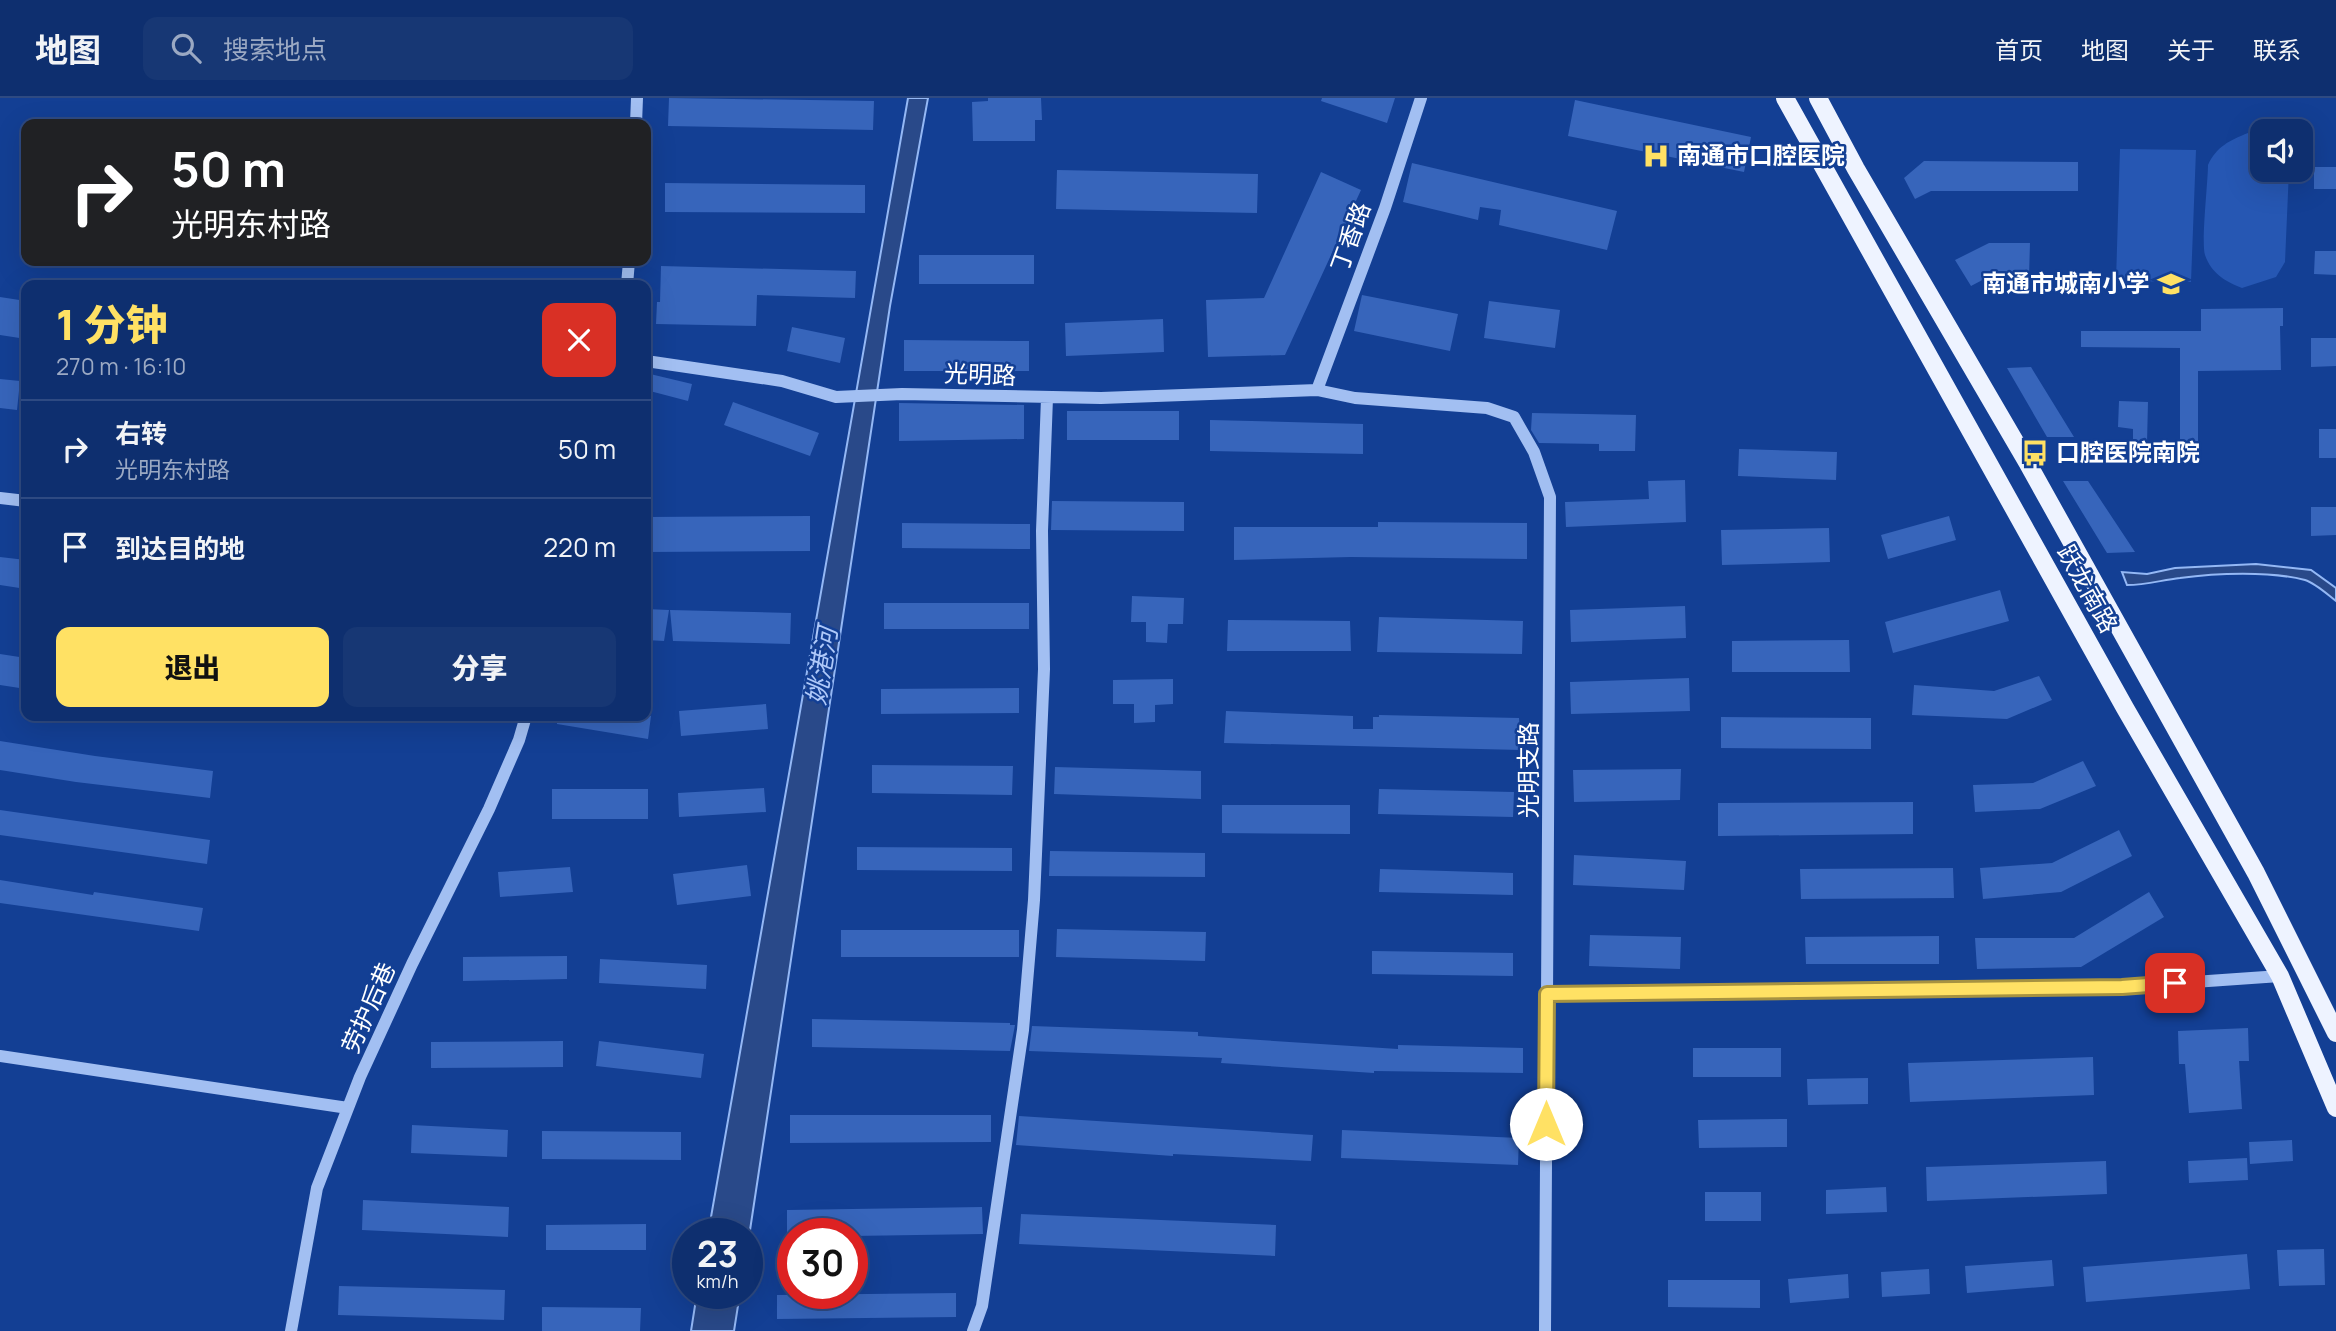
<!DOCTYPE html>
<html lang="zh">
<meta charset="utf-8">
<style>
:root{--surface:#0e2f6f;--page:#173774;--text:#f1f3f6;--muted:#9ba9c3;--line:#2e4a82;--accent:#ffe164}
body{margin:0;font-family:Manrope,"Noto Sans SC",sans-serif;background:var(--page);color:var(--text);height:100vh;display:flex;flex-direction:column;font-size:26px;white-space:nowrap}
*{box-sizing:border-box;margin:0}
p{font-size:23px;color:var(--muted)}
.icon{flex:none;width:38px;height:38px;fill:none;stroke:currentColor;stroke-width:2;stroke-linecap:round;stroke-linejoin:round}
.map{position:relative;flex:1;overflow:hidden}
.details{position:absolute;left:21px;top:182px;width:630px;height:441px;display:flex;flex-direction:column;background:var(--surface);border-radius:14px;box-shadow:0 7px 28px #0002,0 0 0 2px var(--line)}
.details>*{flex:none}
.banner{position:absolute;left:21px;top:21px;width:630px;height:147px;border-radius:14px;box-shadow:0 7px 28px #0002,0 0 0 2px var(--line);background:#202124;color:#fff;overflow:hidden}
.tools{position:absolute;left:2250px;top:21px;display:grid;gap:14px}
.tools a{display:grid;place-items:center;width:63px;height:63px;border-radius:14px;background:var(--surface);box-shadow:0 7px 28px #0002,0 0 0 2px var(--line);font-size:35px}
.speed{position:absolute;left:672px;top:1120px;display:flex;gap:14px;font-size:35px;font-weight:700;text-align:center}
.speed>*{display:grid;place-content:center;width:91px;height:91px;border-radius:50%;background:var(--surface);box-shadow:0 7px 28px #0002,0 0 0 2px var(--line);line-height:1}
.speed small{font-size:18px;font-weight:400}
.speed .limit{border:10px solid #d22;background:#fff;color:#111}
.pin{position:absolute;display:grid;place-items:center;width:60px;height:60px;color:#fff;margin:-30px;border-radius:14px;box-shadow:0 4px 10px #0006}
.me{position:absolute;width:77px;margin:-38px;rotate:0deg;stroke-linejoin:round;filter:drop-shadow(0 0 5px #0008)}
.turn{display:flex;align-items:center;gap:24px;height:147px;padding:0 35px;font-size:32px}
.turn .icon{width:91px;height:91px;stroke-width:2.5}
.turn b{display:block;font-size:49px;line-height:60px}
.round{display:grid;place-items:center;flex:none;width:74px;height:74px;border-radius:14px;background:var(--page)}
.headline{display:flex;align-items:center;justify-content:space-between;height:119px;padding:0 35px}
h1{font-size:42px;font-weight:800;line-height:52px;color:var(--accent)}
.button{display:flex;gap:14px;margin-top:auto;padding:14px 35px}
.button a{flex:1;height:80px;border-radius:14px;background:var(--accent);color:#111;font-size:28px;font-weight:800;line-height:80px;text-align:center}
.button a+a{background:var(--page);color:var(--text)}
ul{padding:0;list-style:none}
li{display:flex;align-items:center;gap:21px;height:98px;padding:0 35px;border-top:2px solid var(--line)}
li div{flex:1}
li b{display:block;font-size:26px}
li em{font-style:normal}
header{display:flex;align-items:center;gap:42px;box-sizing:border-box;height:98px;padding:0 35px;background:var(--surface);border-bottom:2px solid var(--line)}
header strong{font-size:33px}
nav{display:flex;gap:38px;margin-inline-start:auto;font-size:24px}
.search{width:490px;height:63px;background:var(--page);display:flex;align-items:center;gap:18px;box-sizing:border-box;padding:0 24px;border-radius:14px;color:var(--muted);font-size:26px}
.map>svg:first-child{display:block}
</style>
<header>
<strong>地图</strong>
<div class="search"><svg class="icon" aria-label="search" viewBox="0 0 24 24"><circle cx="10" cy="10" r="6"/><path d="M15 15l6 6"/></svg>搜索地点</div>
<nav><a>首页</a><a>地图</a><a>关于</a><a>联系</a></nav>
</header>
<div class="map">
<svg width="2336" height="1233" viewBox="0 0 2336 1233">
<rect width="100%" height="100%" fill="#133f94"/>
<path fill="#2657b3" d="M2248,35L2263,40V72H2289L2285,164L2276,179L2242,190C2226,184 2211,175 2205,157C2201,145 2208,84 2208,67C2216,49 2230,42 2248,35Z
M2120,51L2196,52L2191,184L2116,183Z"/>
<path fill="#294989" stroke="#94b8f5" stroke-width="2" d="M908,0H928L890,208L747,1152V1136H708Z
M2256,466L2311,472L2336,490V503C2327,496 2315,485 2305,482C2270,473 2216,475 2180,480C2162,482 2146,487 2127,487L2122,474L2147,476L2175,470Z
M697,1195H740L734,1233H691Z"/>
<path fill="#3765bb" d="M669,0L874,3L873,32L668,28Z
M988,0H1041L1042,22H1035V43H973L972,4L988,3Z
M1322,0H1395L1387,25L1321,3Z
M1575,2L1751,39L1744,74L1568,38Z
M1924,63L2078,64V93H1931L1915,101L1904,80Z
M1412,65L1617,113L1607,152L1499,127L1501,112L1480,109L1478,122L1403,104Z
M2314,69H2336V91H2314Z
M1057,72L1258,76L1257,115L1056,111Z
M1321,74L1361,92L1285,257L1208,259L1206,202L1264,200Z
M665,85L865,87V115L665,114Z
M1989,145H2030L2029,179L1990,178L1971,188L1955,162Z
M2315,153H2336V177L2314,176Z
M919,157H1034V186H919Z
M661,168L856,173L855,200L757,197L756,228L656,226L657,204H660Z
M1362,197L1458,216L1450,253L1354,233Z
M0,199L26,203V241L0,237Z
M1489,203L1560,212L1555,250L1484,240Z
M2283,210V228H2280L2281,272L2198,273V363H2133V331L2118,329L2119,303L2148,304L2147,345H2180V250L2081,249V233H2201V211Z
M1163,221L1164,254L1066,258L1065,225Z
M792,229L845,240L840,265L787,253Z
M2311,240H2336V268L2311,269Z
M904,242L1029,243V273H904Z
M2031,269L2074,339H2047L2007,270Z
M646,275L692,286L688,303L646,292Z
M0,281L20,283L17,312L0,310Z
M733,304L819,335L810,358L724,327Z
M899,305L1024,307V341L899,343Z
M1067,313H1179V342H1067Z
M1532,315L1636,317L1635,353H1599V346L1539,345L1531,332Z
M1210,322L1363,326V356L1210,353Z
M2319,331H2336V360H2319Z
M1739,351L1837,354L1836,382L1738,378Z
M1685,382L1686,424L1566,429L1565,404L1649,401L1648,383Z
M2063,383H2088L2135,454L2107,455Z
M1052,403L1184,404V433L1051,432Z
M2311,409H2336V437L2311,438Z
M810,418V453L646,454V419Z
M1949,418L1956,442L1888,461L1881,437Z
M1378,424L1527,425V461L1351,459L1234,462V429H1378Z
M902,425L1030,426V451L902,450Z
M1829,430L1830,464L1722,467L1721,432Z
M0,459L26,462V491L0,487Z
M2000,492L2009,523L1893,555L1885,524Z
M1132,498L1184,500L1183,526H1168L1167,545L1146,544V524H1131Z
M884,505H1029V531H884Z
M1685,508L1686,540L1571,544L1570,512Z
M646,511L669,512L664,543L646,542Z
M670,512L791,515L790,546L673,543Z
M1379,519L1523,523L1522,556L1377,554Z
M1228,522L1350,523L1351,553H1227Z
M1849,542L1850,574H1732V543Z
M0,556L26,560V591L0,587Z
M2039,578L2052,602L2007,621L1912,617L1914,587L1994,593Z
M1689,580L1690,613L1571,616L1570,584Z
M1173,581V606L1155,607V624L1134,625V606H1113V582Z
M1019,590V615L881,616V591Z
M766,606L768,631L681,638L679,613Z
M1226,613L1353,618V631H1373V619H1379V617L1519,620L1521,652L1224,645Z
M557,618H651L648,641L557,626Z
M1721,619L1871,620V651L1721,650Z
M0,643L95,658L213,673L210,700L76,684L0,672Z
M2083,663L2096,688L2040,711L1975,714L1973,687L2033,685Z
M872,667L1013,668L1012,697L872,695Z
M1055,669L1201,673V701L1054,696Z
M1681,671L1680,702L1574,704L1573,672Z
M764,690L766,714L679,719L678,695Z
M552,691H648V721H552Z
M1379,691L1514,694L1513,719L1378,716Z
M1913,704V736L1718,738V705Z
M1222,707H1350V736L1222,735Z
M0,712L210,742L207,766L0,737Z
M2119,732L2132,758L2061,794L1983,801L1980,770L2052,765Z
M857,749L1012,750V773L857,772Z
M1050,753L1205,755V779L1049,778Z
M1574,757L1686,763L1684,792L1573,787Z
M747,767L751,798L677,807L673,776Z
M570,769L573,794L500,799L498,774Z
M1953,770L1954,800L1801,801L1800,771Z
M1380,771L1513,775V797L1379,794Z
M0,782L93,797L94,794L203,810L199,833L0,805Z
M2149,794L2164,819L2081,869L1977,871L1975,840H2074Z
M1057,831L1206,834L1205,863L1056,859Z
M841,832H1019V859H841Z
M1590,837L1681,839L1680,871L1589,868Z
M1939,838V866H1806L1805,839Z
M1372,853L1513,855V878L1372,876Z
M567,858V881L463,883V859Z
M600,861L707,867L706,891L599,885Z
M812,921L1010,925V927H1015L1010,953L812,949Z
M1032,928L1198,934V938L1398,951V947L1523,950V975L1374,973V975L1221,965L1222,960L1029,953Z
M2248,930L2249,963H2239L2242,1011L2189,1015L2185,966H2179L2178,933Z
M563,943V969L431,970V944Z
M599,943L704,956L701,980L596,968Z
M1693,950H1781V979H1693Z
M2093,959L2094,997L1910,1004L1908,965Z
M1868,980V1006L1808,1007L1807,981Z
M790,1017H991V1044L790,1045Z
M1019,1018L1313,1037L1311,1063L1173,1056V1058L1016,1047Z
M1787,1021V1049L1699,1050L1698,1022Z
M412,1027L508,1032L507,1059L411,1055Z
M1342,1032L1519,1040L1518,1067L1341,1060Z
M542,1033L681,1034V1062L542,1061Z
M2292,1042L2293,1063L2250,1066L2249,1044Z
M2247,1060L2248,1082L2189,1085L2188,1063Z
M2106,1063L2107,1096L1927,1103L1926,1069Z
M1886,1089L1887,1114L1826,1116V1092Z
M1705,1094H1761V1123H1705Z
M363,1102L509,1109L508,1139L362,1132Z
M982,1109L983,1136L852,1138V1136H787V1112Z
M1021,1116L1276,1127L1275,1158L1019,1146Z
M646,1126V1152H546V1127Z
M2324,1151L2325,1187L2279,1188L2277,1152Z
M2247,1156L2250,1191L2086,1204L2083,1169Z
M2052,1162L2054,1188L1967,1195L1965,1168Z
M1929,1171L1930,1196L1882,1199L1881,1174Z
M1848,1176L1849,1200L1790,1205L1788,1181Z
M1668,1182H1760V1210L1668,1209Z
M339,1188L505,1192L504,1222L338,1217Z
M956,1195V1219L777,1221V1197Z
M542,1209L641,1210L640,1233H542Z"/>
<g fill="none" stroke-linecap="round" stroke-linejoin="round">
<path stroke="#a2bff2" stroke-width="12" d="M636,26L637,0
M627,187L629,163
M646,263L782,283L836,299L902,296L1101,300L1317,292L1355,300L1487,310L1514,319L1534,354L1550,399L1545,1233
M1317,292L1385,110L1421,0
M0,400L26,403
M1547,896L2122,889L2280,878
M0,958L348,1010
M291,1233L317,1090L360,979L412,866L489,711L519,642L526,618
M973,1233L982,1208L1023,932L1034,802L1044,571L1042,433L1047,300"/>
<path stroke="#eef3ff" stroke-width="18" d="M1785,0L2125,610L2280,878L2336,1010
M1818,0L1856,71L2027,364L2256,775L2336,935"/>
</g>
<g fill="none" stroke-linecap="round" stroke-linejoin="round">
<g stroke="#a69241" stroke-width="18">
<path id="route" d="M1546,1026L1547,896L2122,889L2175,885"/>
</g>
<use href="#route" stroke="#ffe164" stroke-width="12"/>
</g>
<defs>
<g id="hospital-bare" transform="scale(2.1)"><path d="M-5-5h3v3.5h4V-5h3V5h-3V1.5h-4V5h-3Z" fill="#ffe164" stroke="#133f94" stroke-width="2.5" paint-order="stroke"/></g>
<g id="school-bare" transform="scale(2.1)"><path d="M0-5L7-2L0 1L-7-2ZM-4 1L0 2.5L4 1V4Q0 6-4 4Z" fill="#ffe164" stroke="#133f94" stroke-width="2.5" paint-order="stroke"/></g>
<g id="bus-bare" transform="scale(2.1)"><path d="M-5-6H5V4H4V6H2V4H-2V6H-4V4H-5ZM-3.5-4V0h7V-4ZM-3.5 1.2v1.5H-2V1.2ZM2 1.2v1.5H3.5V1.2Z" fill="#ffe164" stroke="#133f94" stroke-width="2.5" paint-order="stroke"/></g>
</defs>
<g fill-rule="evenodd">
<use href="#hospital-bare" x="1656" y="58"/>
<use href="#school-bare" x="2171" y="186"/>
<use href="#bus-bare" x="2035" y="355"/>
</g>
<g text-anchor="middle" stroke-width="5" stroke-linejoin="round" paint-order="stroke">
<g font-size="24" font-weight="bold" fill="#fff" stroke="#133f94" text-anchor="start">
<text x="1677" y="66">南通市口腔医院</text>
<text x="2150" y="194" text-anchor="end">南通市城南小学</text>
<text x="2056" y="363">口腔医院南院</text>
</g>
<g font-size="24" fill="#fff" stroke="#133f94">
<text transform="translate(1351 139) rotate(-70)" y="8">丁香路</text>
<text transform="translate(980 277) rotate(2)" y="8">光明路</text>
<text transform="translate(2087 491) rotate(61)" y="8">跃龙南路</text>
<text transform="translate(1529 672) rotate(-90)" y="8">光明支路</text>
<text transform="translate(369 910) rotate(-66)" y="8">劳护后巷</text>
</g>
<g font-size="26" font-style="italic" fill="#afc9f9" stroke="#133f94">
<text transform="translate(822 568) rotate(-81)" y="9">姚港河</text>
</g>
</g>
</svg>
<div class="tools">
<a><svg class="icon" aria-label="sound" viewBox="0 0 24 24"><path d="M4 9h4l5-4v14l-5-4H4zM17 9q2 3 0 6"/></svg></a>
</div>
<div class="speed"><div>23<small>km/h</small></div><div class="limit">30</div></div>
<div class="pin" style="left:2175px;top:885px;background:#d93025"><svg class="icon" aria-label="arrive" viewBox="0 0 24 24"><path d="M6 21V4h12l-3 4 3 4H6"/></svg></div>
<svg class="me" style="left:1546px;top:1026px" viewBox="-20 -20 40 40"><circle r="19" fill="#fff"/><path d="M0-13L10 11 0 6-10 11z" fill="#ffe164"/></svg>
<div class="banner">
<div class="turn"><svg class="icon" aria-label="right" viewBox="0 0 24 24"><path d="M7 20v-9h11M14 6l5 5-5 5"/></svg><div><b>50 m</b>光明东村路</div></div>
</div>
<section class="details">
<div class="headline"><div><h1>1 分钟</h1><p>270 m · 16:10</p></div><a class="round" style="background:#d93025;color:#fff"><svg class="icon" aria-label="close" viewBox="0 0 24 24"><path d="M6 6l12 12M18 6L6 18"/></svg></a></div>
<ul>
<li><svg class="icon" aria-label="right" viewBox="0 0 24 24"><path d="M7 20v-9h11M14 6l5 5-5 5"/></svg><div><b>右转</b><p>光明东村路</p></div><em>50 m</em></li>
<li><svg class="icon" aria-label="arrive" viewBox="0 0 24 24"><path d="M6 21V4h12l-3 4 3 4H6"/></svg><div><b>到达目的地</b></div><em>220 m</em></li>
</ul>
<div class="button"><a>退出</a><a>分享</a></div>
</section>
</div>
